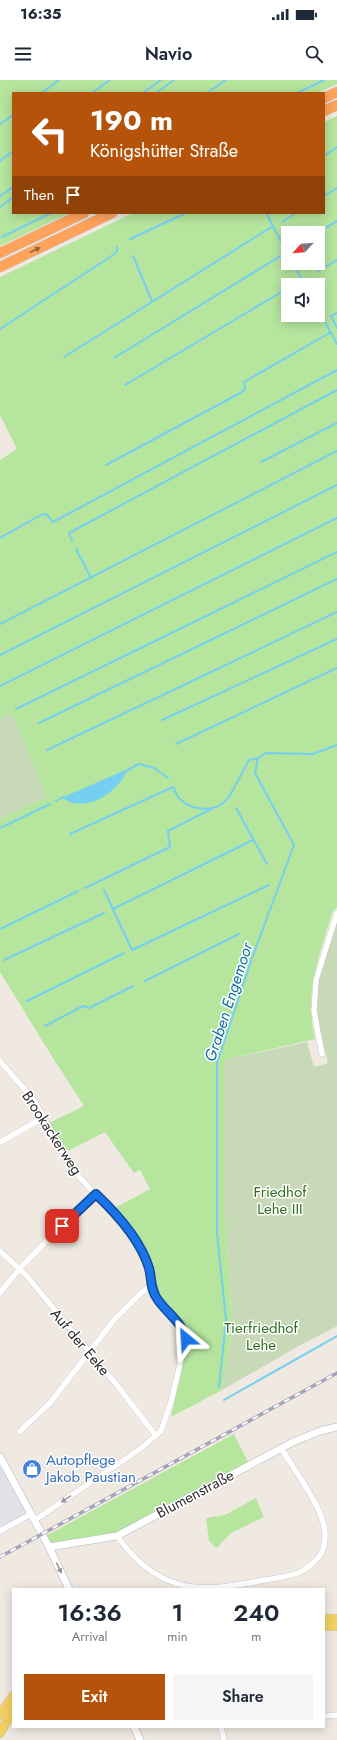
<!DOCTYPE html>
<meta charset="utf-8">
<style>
:root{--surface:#fff;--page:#f6f6f7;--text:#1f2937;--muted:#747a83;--accent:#b45309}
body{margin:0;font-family:Jost,sans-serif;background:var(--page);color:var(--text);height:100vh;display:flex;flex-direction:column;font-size:15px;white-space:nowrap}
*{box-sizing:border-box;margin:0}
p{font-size:13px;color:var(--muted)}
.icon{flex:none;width:22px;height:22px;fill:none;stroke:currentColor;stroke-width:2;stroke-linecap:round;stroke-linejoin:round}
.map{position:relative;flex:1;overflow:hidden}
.side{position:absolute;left:12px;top:1508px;width:313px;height:140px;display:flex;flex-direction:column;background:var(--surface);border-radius:0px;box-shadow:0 2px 10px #0003}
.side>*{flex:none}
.top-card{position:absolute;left:12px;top:12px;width:313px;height:122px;border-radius:0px;box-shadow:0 2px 10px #0003;background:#b45309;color:#fff;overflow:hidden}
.needle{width:26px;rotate:244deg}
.fabs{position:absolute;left:281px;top:146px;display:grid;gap:8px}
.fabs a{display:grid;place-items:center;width:44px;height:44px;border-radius:0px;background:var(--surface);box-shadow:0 2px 10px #0003;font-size:20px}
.pin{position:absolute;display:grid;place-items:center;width:34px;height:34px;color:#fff;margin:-17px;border-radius:8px;box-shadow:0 2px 6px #0006}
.me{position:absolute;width:44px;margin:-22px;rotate:333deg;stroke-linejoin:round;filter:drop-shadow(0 0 3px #0008)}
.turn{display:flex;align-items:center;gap:14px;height:84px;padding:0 12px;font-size:18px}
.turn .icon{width:52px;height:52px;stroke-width:2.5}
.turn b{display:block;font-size:28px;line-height:34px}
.then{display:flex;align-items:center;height:38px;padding:0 12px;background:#0003;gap:8px;font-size:15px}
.eta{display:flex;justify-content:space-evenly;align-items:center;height:68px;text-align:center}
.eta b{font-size:24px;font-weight:600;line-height:28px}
.primary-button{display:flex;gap:8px;margin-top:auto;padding:8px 12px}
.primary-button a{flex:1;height:46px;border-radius:0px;background:var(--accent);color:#fff;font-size:16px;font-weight:600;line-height:46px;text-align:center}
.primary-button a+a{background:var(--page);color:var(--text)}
.status{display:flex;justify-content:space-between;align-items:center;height:28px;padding:0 20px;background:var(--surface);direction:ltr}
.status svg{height:11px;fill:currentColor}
header{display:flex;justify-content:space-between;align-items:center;height:52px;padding:0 12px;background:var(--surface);font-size:18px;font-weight:600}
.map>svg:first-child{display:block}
</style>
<div class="status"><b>16:35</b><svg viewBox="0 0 49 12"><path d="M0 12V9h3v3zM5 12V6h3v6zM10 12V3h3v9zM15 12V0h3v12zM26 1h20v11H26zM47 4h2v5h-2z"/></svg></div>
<header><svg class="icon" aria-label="menu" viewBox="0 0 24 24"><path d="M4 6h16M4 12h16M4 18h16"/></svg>Navio<svg class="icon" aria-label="search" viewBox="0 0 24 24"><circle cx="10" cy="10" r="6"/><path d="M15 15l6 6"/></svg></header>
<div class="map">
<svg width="337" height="1660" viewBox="0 0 337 1660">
<rect width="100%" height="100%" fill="#efe9e1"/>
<path fill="#e3e1e8" d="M0,1383L30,1438L0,1454Z"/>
<path fill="#b6e59e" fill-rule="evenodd" d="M0,0H337V4L318,13H13V133H70L0,166Z
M337,36V827L332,833C319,878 304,912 315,959L224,980V1123L233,1246L222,1310L171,1337L188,1261L155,1210L152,1187L142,1165L115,1128L150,1109L140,1090L134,1093L105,1052L66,1072L49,1043L84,1026L53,978L0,892V738L47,717L12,634L0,638V380L17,369L0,335V197L133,133H324V42ZM288,153H318V183H288ZM288,205H318V235H288Z
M234,1354L248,1382L117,1455L49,1466L44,1457Z
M256,1418L264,1437L231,1453L217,1468L209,1461L206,1438L225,1435Z"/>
<path fill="#c8d9b8" d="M12,633L47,717L0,738V638Z
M337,842V1246L297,1267L222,1310L233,1246L224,1123V980L307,962L314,987L328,983L315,931L318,901Z"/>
<path fill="#75cff0" d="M128,689C119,709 96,728 73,723C69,722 65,719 61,718Z"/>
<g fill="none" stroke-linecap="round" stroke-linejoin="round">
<path stroke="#75cff0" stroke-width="2" d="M42,13L59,0
M92,13L110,0
M143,13L161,0
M156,13L174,0
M207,13L226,0
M297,13L324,0
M0,44L13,35
M324,76L337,67
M0,81L13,71
M0,116L13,107
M324,116L337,108
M0,127L13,117
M266,133L288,174
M282,142L296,133
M317,153L337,141
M2,157L51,133
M130,159L186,133
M133,176L152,221
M293,183L305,205
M318,191L337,180
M293,205L302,200
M318,229L337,264
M337,233L331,236L337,248
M0,249L113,175L117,171V167
M64,277L273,146
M114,278L287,172
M125,305L288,208
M261,382L337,343
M106,385L242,312L245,309L244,302L331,252
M0,458L41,435L46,434L53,442L337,290
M72,461L69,453L337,310
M76,469L91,498
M0,544L337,371
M0,575L337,405
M0,606L337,438
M16,629L337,472
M162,640L337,559
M39,643L337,499
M176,664L337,588
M47,670L337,532
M126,691L139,684L154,688L168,698
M56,721L63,717
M236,728L267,784
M0,748L50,724
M70,754L173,707C175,711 177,717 181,720C193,731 217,733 228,718C236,706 242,692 249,680L258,678L266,673L313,674L337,665
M85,808L170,767L168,751L213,728
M104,810L132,870L269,805
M113,829L253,760
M0,849L78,811
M4,880L104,833
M145,901L239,854
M27,921L124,873
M45,946L83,926L89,928L133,906
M219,1307L226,1240L217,1153V983L252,878L294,765L255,693L258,678
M224,1320L337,1256"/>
<g stroke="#b4b7c1" stroke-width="6">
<path id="minor" d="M322,974L314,931L316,900L337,833
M0,981L34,1020L71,1088L96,1115L112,1129L139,1167L149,1188L151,1206L157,1219L179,1244L184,1250L186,1259L171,1322L161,1351L140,1369L35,1440
M0,1062L43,1038
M0,1171L26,1195L120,1309L156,1356
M0,1213L21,1187L72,1135L96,1115
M20,1351L50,1323L114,1240L140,1214L151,1206
M0,1451L31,1434
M117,1456C132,1477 150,1495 175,1503C204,1513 236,1505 265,1500C276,1498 287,1497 298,1493C304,1490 310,1486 315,1481C322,1475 325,1466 325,1457C327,1432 294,1390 281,1368
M324,1636L337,1635
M221,1647L224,1660"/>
</g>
<g stroke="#b4b7c1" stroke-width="8">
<path id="tertiary" d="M0,1377L49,1467L69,1509
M49,1467L117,1456L293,1362L320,1351L337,1347
M134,1647L140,1660"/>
</g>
<g stroke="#c9c9c9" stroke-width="10">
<path id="primary" d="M324,1539H337
M324,1546H337
M0,1635L13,1616
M0,1653L13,1630"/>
</g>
<g stroke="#c9c9c9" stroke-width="11">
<path id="motorway" d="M324,18L337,12
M324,31L337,25
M0,173L84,133
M0,187L112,133"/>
</g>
<use href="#minor" stroke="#fff" stroke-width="5.5"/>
<use href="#tertiary" stroke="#fff" stroke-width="7"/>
<use href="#primary" stroke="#f2d163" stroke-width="9"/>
<use href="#motorway" stroke="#ffa35c" stroke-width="10"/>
<g stroke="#a3a6b8" stroke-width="3.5">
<path id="rail" d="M0,1477L337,1293"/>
</g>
<use href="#rail" stroke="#fff" stroke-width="2" stroke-dasharray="6" stroke-linecap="butt"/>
</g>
<defs><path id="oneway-solid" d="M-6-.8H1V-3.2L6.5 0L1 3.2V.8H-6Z"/></defs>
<use fill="#8c6343" href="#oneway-solid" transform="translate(35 170) rotate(-26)"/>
<g fill="#969696">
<use href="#oneway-solid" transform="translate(66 1419) rotate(146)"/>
<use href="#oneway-solid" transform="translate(59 1488) rotate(64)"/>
</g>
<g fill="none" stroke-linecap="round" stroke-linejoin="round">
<g stroke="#114b97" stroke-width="10">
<path id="route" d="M62,1146L96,1114C116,1133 141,1161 149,1188C152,1199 150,1210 158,1220C167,1233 182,1242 186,1259"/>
</g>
<use href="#route" stroke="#1a73e8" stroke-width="7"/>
</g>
<defs>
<g id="shop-disc" transform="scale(1)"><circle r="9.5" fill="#3f7fe0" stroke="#fff"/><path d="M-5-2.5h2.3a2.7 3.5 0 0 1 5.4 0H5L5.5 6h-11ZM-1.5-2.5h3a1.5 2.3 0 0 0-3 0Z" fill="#fff"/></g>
</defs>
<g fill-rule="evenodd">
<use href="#shop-disc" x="32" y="1389"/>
</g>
<g text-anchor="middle" stroke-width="3" stroke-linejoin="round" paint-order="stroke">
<g font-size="15" fill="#2e2e2e" stroke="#fff">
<text transform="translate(52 1053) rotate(57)" y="5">Brookackerweg</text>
<text transform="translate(80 1262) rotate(50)" y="5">Auf der Eeke</text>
<text transform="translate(195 1414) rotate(-28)" y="5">Blumenstraße</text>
</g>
<g font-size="15" fill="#2c6e1b" stroke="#fff">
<text x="280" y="1117">Friedhof<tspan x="280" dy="17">Lehe III</tspan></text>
<text x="261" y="1253">Tierfriedhof<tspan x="261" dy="17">Lehe</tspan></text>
</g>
<g font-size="15" fill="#366cbe" stroke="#fff" text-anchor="start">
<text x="46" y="1385">Autopflege<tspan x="46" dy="17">Jakob Paustian</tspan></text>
</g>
<g font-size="16" font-style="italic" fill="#0d6fa3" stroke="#fff">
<text transform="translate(228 922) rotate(-72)" y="6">Graben Engemoor</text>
</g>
</g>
</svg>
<div class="fabs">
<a><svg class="needle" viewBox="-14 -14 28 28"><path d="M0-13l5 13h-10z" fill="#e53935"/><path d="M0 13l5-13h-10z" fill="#747a83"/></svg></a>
<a><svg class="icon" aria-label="sound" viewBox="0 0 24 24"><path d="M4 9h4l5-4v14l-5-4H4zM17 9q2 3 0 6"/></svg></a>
</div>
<div class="pin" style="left:62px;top:1146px;background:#d93025"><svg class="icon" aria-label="arrive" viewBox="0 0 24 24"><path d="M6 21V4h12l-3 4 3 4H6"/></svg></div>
<svg class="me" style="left:186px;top:1259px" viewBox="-20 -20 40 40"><path d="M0-17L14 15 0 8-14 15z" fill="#1a73e8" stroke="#fff" stroke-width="4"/></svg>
<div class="top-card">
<div class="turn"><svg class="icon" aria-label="left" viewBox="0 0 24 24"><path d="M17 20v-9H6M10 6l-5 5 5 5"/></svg><div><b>190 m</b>Königshütter Straße</div></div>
<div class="then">Then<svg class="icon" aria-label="arrive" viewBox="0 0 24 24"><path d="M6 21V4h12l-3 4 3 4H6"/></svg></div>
</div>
<section class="side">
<div class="eta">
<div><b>16:36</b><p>Arrival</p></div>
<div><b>1</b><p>min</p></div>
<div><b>240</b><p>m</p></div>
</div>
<div class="primary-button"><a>Exit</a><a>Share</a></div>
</section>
</div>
